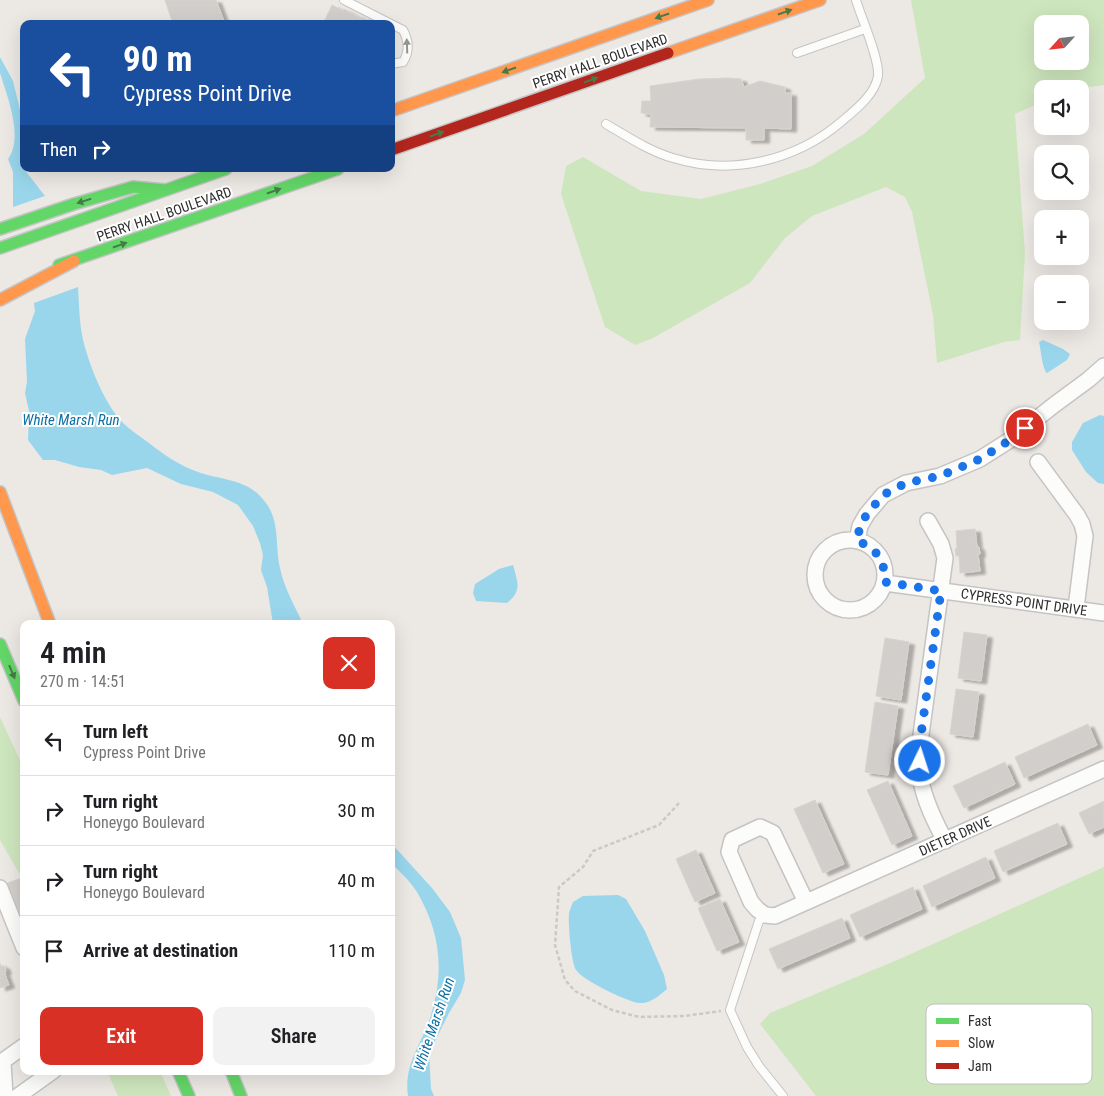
<!DOCTYPE html>
<meta charset="utf-8">
<style>
:root{--surface:#fff;--page:#f2f2f2;--text:#202124;--muted:#757577;--line:#e0e0e0;--accent:#d93025}
body{margin:0;font-family:"Roboto Condensed",sans-serif;background:var(--page);color:var(--text);height:100vh;display:flex;flex-direction:column;font-size:19px;white-space:nowrap}
*{box-sizing:border-box;margin:0}
p{font-size:16px;color:var(--muted)}
.icon{flex:none;width:28px;height:28px;fill:none;stroke:currentColor;stroke-width:2;stroke-linecap:round;stroke-linejoin:round}
.map{position:relative;flex:1;overflow:hidden}
.drawer{position:absolute;left:20px;top:620px;width:375px;height:455px;display:flex;flex-direction:column;background:var(--surface);border-radius:10px;box-shadow:0 5px 20px #0002}
.drawer>*{flex:none}
.banner{position:absolute;left:20px;top:20px;width:375px;height:152px;border-radius:10px;box-shadow:0 5px 20px #0002;background:#1a4fa0;color:#fff;overflow:hidden}
.needle{width:32px;rotate:243deg}
.buttons{position:absolute;left:1034px;top:15px;display:grid;gap:10px}
.buttons a{display:grid;place-items:center;width:55px;height:55px;border-radius:10px;background:var(--surface);box-shadow:0 5px 20px #0002;font-size:25px}
.pin{position:absolute;display:grid;place-items:center;width:42px;height:42px;color:#fff;margin:-21px;border:2px solid #fff;border-radius:50%;box-shadow:0 1px 5px #0007}
.me{position:absolute;width:55px;margin:-28px;rotate:4deg;stroke-linejoin:round;filter:drop-shadow(0 0 4px #0008)}
.turn{display:flex;align-items:center;gap:18px;height:105px;padding:0 20px;font-size:22px}
.turn .icon{width:65px;height:65px;stroke-width:2.5}
.turn b{display:block;font-size:35px;line-height:42px}
.then{display:flex;align-items:center;height:48px;padding:0 20px;background:#0003;gap:10px;font-size:19px}
.round{display:grid;place-items:center;flex:none;width:52px;height:52px;border-radius:10px;background:var(--page)}
.headline{display:flex;align-items:center;justify-content:space-between;height:85px;padding:0 20px}
h1{font-size:30px;font-weight:600;line-height:38px}
.button{display:flex;gap:10px;margin-top:auto;padding:10px 20px}
.button a{flex:1;height:58px;border-radius:10px;background:var(--accent);color:#fff;font-size:20px;font-weight:600;line-height:58px;text-align:center}
.button a+a{background:var(--page);color:var(--text)}
ul{padding:0;list-style:none}
li{display:flex;align-items:center;gap:15px;height:70px;padding:0 20px;border-top:1px solid var(--line)}
li div{flex:1}
li b{display:block;font-size:19px}
li em{font-style:normal}
.map>svg:first-child{display:block}
</style>
<div class="map">
<svg width="1104" height="1096" viewBox="0 0 1104 1096">
<defs>
<filter id="shadow"><feDropShadow dx="5.5" dy="3" stdDeviation="1" flood-color="#0004"/></filter>
</defs>
<rect width="100%" height="100%" fill="#ece8e4"/>
<path fill="#cee6be" fill-rule="evenodd" d="M911,0H1104V85L1073,89H1042V102L1015,114L1025,254L1020,340L1004,342L937,363L933,315L912,212L905,197L886,187L812,216L785,238L750,283L653,338L635,345L605,327L561,194L566,166L583,157L641,191L701,199L760,184L812,166L864,134L925,78ZM1042,24H1080V61H1042Z
M0,717L24,769V882L0,840Z
M1104,867V1096H816L760,1024L770,1013L902,958Z
M107,1071H160L171,1096H118Z"/>
<path fill="#99d6ec" d="M0,57L13,81L23,122L21,142L24,169L45,196L13,207V172L8,159C24,137 7,96 0,73C0,68 0,62 0,57Z
M78,287C79,301 79,315 81,329C85,356 103,402 122,422C130,430 140,436 149,443C163,454 180,466 198,472C217,479 242,479 258,494C282,516 274,540 280,568C284,588 295,606 303,624H273L267,587L261,570L263,555L260,543L253,526L238,505L213,492L181,484L147,468L112,475L101,470L79,467L55,460H43L28,440L29,411L25,393L27,382L25,339L35,311L34,303Z
M1043,340L1063,349L1070,354L1067,360L1047,373C1042,368 1041,350 1039,342Z
M1100,415L1104,416V484L1098,483L1086,472L1072,450V442L1083,423Z
M513,565C518,583 522,591 507,603L476,601L473,593L475,584L499,569Z
M391,843L432,888L450,912L461,938L465,980L461,993L449,1013L429,1053L431,1089L434,1096H408C404,1067 418,1049 428,1024C445,976 442,935 417,892C410,881 400,872 391,863Z
M618,895L626,899L645,931L664,975L667,989C660,995 650,1004 640,1003C629,1003 581,979 576,970C571,961 568,924 569,913C570,910 571,906 573,902L583,896Z"/>
<path fill="#d1cecb" stroke="#d7d4d0" filter="url(#shadow)" d="M165,0H216L225,24H173Z
M332,5L343,11L344,9L361,19L362,17L368,20L367,22L370,24H323Z
M728,78L741,79L744,87L760,81L785,87V93H791V129L764,128V140H746V128L650,127L651,114L641,113L642,101H651L650,86L699,79Z
M975,529L977,547H979L980,554H978L980,571L960,573L959,556H956L955,549L957,548L956,531Z
M964,632L987,635L981,681L958,678Z
M885,638L909,642L901,700L876,696Z
M956,689L979,692L973,737L950,734Z
M875,702L898,706L888,775L865,772Z
M1088,724L1097,745L1024,778L1015,757Z
M1005,762L1015,784L964,808L953,786Z
M888,781L912,836L892,845L867,790Z
M815,800L844,864L823,873L794,809Z
M1104,801V827L1089,834L1079,813Z
M1058,823L1067,844L1003,872L994,851Z
M696,850L715,893L695,902L676,859Z
M986,857L995,878L932,907L923,886Z
M21,878L24,884V925L8,883Z
M913,887L922,909L860,937L850,915Z
M720,899L739,942L717,951L698,908Z
M842,918L850,938L778,969L769,949Z
M0,963L1,966H4L6,971L4,972L9,985L0,988Z"/>
<g fill="none" stroke-linecap="round" stroke-linejoin="round">
<g stroke="#c5c4c5" stroke-width="10">
<path id="lane" d="M344,0L391,24
M391,24L403,30C409,41 410,51 403,62L391,64
M797,53L865,29
M606,124C628,137 649,151 673,158C731,176 795,161 841,122C855,110 875,95 878,76C880,60 861,17 856,0
M765,915L759,921L730,1010L747,1047L759,1066L783,1096"/>
</g>
<g stroke="#c5c4c5" stroke-width="18">
<path id="street" d="M1038,462L1077,515L1082,524L1085,536L1076,608
M928,521L941,544L945,558L920,742C920,755 918,769 921,781C925,802 935,822 945,841
M815 575a35 35 0 1 1 70 0a35 35 0 1 1-70 0Z
M857,541L860,526L867,514L883,495L906,483L940,476L980,459L1010,440L1054,405L1088,380L1104,366
M885,583L1104,613
M0,888L24,948
M806,902L773,833L760,827L732,840L729,852L751,902L757,909L765,915L775,916L1104,769
M5,1096L3,1061L24,1046
M18,1096L53,1071"/>
</g>
<g stroke="#c5c4c5" stroke-width="14">
<path id="fast" d="M0,229L74,204L133,187L166,190
M0,248L226,169
M59,265L338,169
M0,644L24,701
M178,1071L189,1096
M231,1071L241,1096"/>
</g>
<g stroke="#c5c4c5" stroke-width="14">
<path id="slow" d="M668,53L820,0
M391,111L708,0
M0,300L74,261
M0,492L50,624"/>
</g>
<g stroke="#c5c4c5" stroke-width="14">
<path id="jam" d="M391,150L668,53"/>
</g>
<path stroke="#c9c9c8" stroke-width="2.5" stroke-dasharray="4 2.5" stroke-linecap="butt" d="M679,803L659,825L593,851L583,867L559,887L555,945L565,980L575,991L612,1010L639,1017L684,1016L721,1011"/>
<use href="#lane" stroke="#fcfcfb" stroke-width="8"/>
<use href="#street" stroke="#fcfcfb" stroke-width="15"/>
<use href="#fast" stroke="#63d668" stroke-width="11"/>
<use href="#slow" stroke="#ff974d" stroke-width="11"/>
<use href="#jam" stroke="#b3261e" stroke-width="11"/>
</g>
<defs><path id="oneway-solid" d="M-6-.8H1V-3.2L6.5 0L1 3.2V.8H-6Z" transform="scale(1.25)"/></defs>
<g fill="#467a48">
<use href="#oneway-solid" transform="translate(785 12) rotate(-19)"/>
<use href="#oneway-solid" transform="translate(662 16) rotate(161)"/>
<use href="#oneway-solid" transform="translate(509 70) rotate(161)"/>
<use href="#oneway-solid" transform="translate(591 80) rotate(-19)"/>
<use href="#oneway-solid" transform="translate(437 134) rotate(-19)"/>
<use href="#oneway-solid" transform="translate(274 191) rotate(-19)"/>
<use href="#oneway-solid" transform="translate(84 201) rotate(163)"/>
<use href="#oneway-solid" transform="translate(120 245) rotate(-19)"/>
<use href="#oneway-solid" transform="translate(12 672) rotate(67)"/>
</g>
<use fill="#959594" href="#oneway-solid" transform="translate(407 46) rotate(-92)"/>
<g fill="none" stroke-linecap="round" stroke-linejoin="round">
<path stroke="#1a73e8" stroke-width="9" stroke-dasharray="0 16.2" d="M920,761V742L941,591L885,582C885,561 877,548 857,541L860,526L867,514L883,495L906,483L940,476L980,459L1010,440L1025,428"/>
</g>
<g text-anchor="middle" stroke-width="4" stroke-linejoin="round" paint-order="stroke">
<g font-size="14" fill="#2e2e2e" stroke="#fff">
<text transform="translate(600 61) rotate(-19)" y="5">PERRY HALL BOULEVARD</text>
<text transform="translate(164 214) rotate(-19)" y="5">PERRY HALL BOULEVARD</text>
<text transform="translate(1024 602) rotate(8)" y="5">CYPRESS POINT DRIVE</text>
<text transform="translate(955 836) rotate(-24)" y="5">DIETER DRIVE</text>
</g>
<g font-size="15" font-style="italic" fill="#0d6fa3" stroke="#fff">
<text x="71" y="425">White Marsh Run</text>
<text transform="translate(434 1024) rotate(-71)" y="5">White Marsh Run</text>
</g>
</g>
<rect x="926" y="1004" width="166" height="80" rx="8" fill="#fff" stroke="#c0c0c0" stroke-width="1"/>
<rect x="936" y="1018" width="23" height="6" fill="#63d668"/>
<rect x="936" y="1040" width="23" height="7" fill="#ff974d"/>
<rect x="936" y="1063" width="23" height="6" fill="#b3261e"/>
<g font-size="14" fill="#2e2e2e">
<text x="968" y="1026">Fast</text>
<text x="968" y="1048">Slow</text>
<text x="968" y="1071">Jam</text>
</g>
</svg>
<div class="buttons">
<a><svg class="needle" viewBox="-14 -14 28 28"><path d="M0-13l5 13h-10z" fill="#e53935"/><path d="M0 13l5-13h-10z" fill="#757577"/></svg></a>
<a><svg class="icon" aria-label="sound" viewBox="0 0 24 24"><path d="M4 9h4l5-4v14l-5-4H4zM17 9q2 3 0 6"/></svg></a>
<a><svg class="icon" aria-label="search" viewBox="0 0 24 24"><circle cx="10" cy="10" r="6"/><path d="M15 15l6 6"/></svg></a>
<a>+</a>
<a>−</a>
</div>
<div class="pin" style="left:1025px;top:428px;background:#d93025"><svg class="icon" aria-label="arrive" viewBox="0 0 24 24"><path d="M6 21V4h12l-3 4 3 4H6"/></svg></div>
<svg class="me" style="left:920px;top:761px" viewBox="-20 -20 40 40"><circle r="17" fill="#1a73e8" stroke="#fff" stroke-width="3"/><path d="M0-11L8 9 0 5-8 9z" fill="#fff"/></svg>
<div class="banner">
<div class="turn"><svg class="icon" aria-label="left" viewBox="0 0 24 24"><path d="M17 20v-9H6M10 6l-5 5 5 5"/></svg><div><b>90 m</b>Cypress Point Drive</div></div>
<div class="then">Then<svg class="icon" aria-label="right" viewBox="0 0 24 24"><path d="M7 20v-9h11M14 6l5 5-5 5"/></svg></div>
</div>
<section class="drawer">
<div class="headline"><div><h1>4 min</h1><p>270 m · 14:51</p></div><a class="round" style="background:#d93025;color:#fff"><svg class="icon" aria-label="close" viewBox="0 0 24 24"><path d="M6 6l12 12M18 6L6 18"/></svg></a></div>
<ul>
<li><svg class="icon" aria-label="left" viewBox="0 0 24 24"><path d="M17 20v-9H6M10 6l-5 5 5 5"/></svg><div><b>Turn left</b><p>Cypress Point Drive</p></div><em>90 m</em></li>
<li><svg class="icon" aria-label="right" viewBox="0 0 24 24"><path d="M7 20v-9h11M14 6l5 5-5 5"/></svg><div><b>Turn right</b><p>Honeygo Boulevard</p></div><em>30 m</em></li>
<li><svg class="icon" aria-label="right" viewBox="0 0 24 24"><path d="M7 20v-9h11M14 6l5 5-5 5"/></svg><div><b>Turn right</b><p>Honeygo Boulevard</p></div><em>40 m</em></li>
<li><svg class="icon" aria-label="arrive" viewBox="0 0 24 24"><path d="M6 21V4h12l-3 4 3 4H6"/></svg><div><b>Arrive at destination</b></div><em>110 m</em></li>
</ul>
<div class="button"><a>Exit</a><a>Share</a></div>
</section>
</div>
